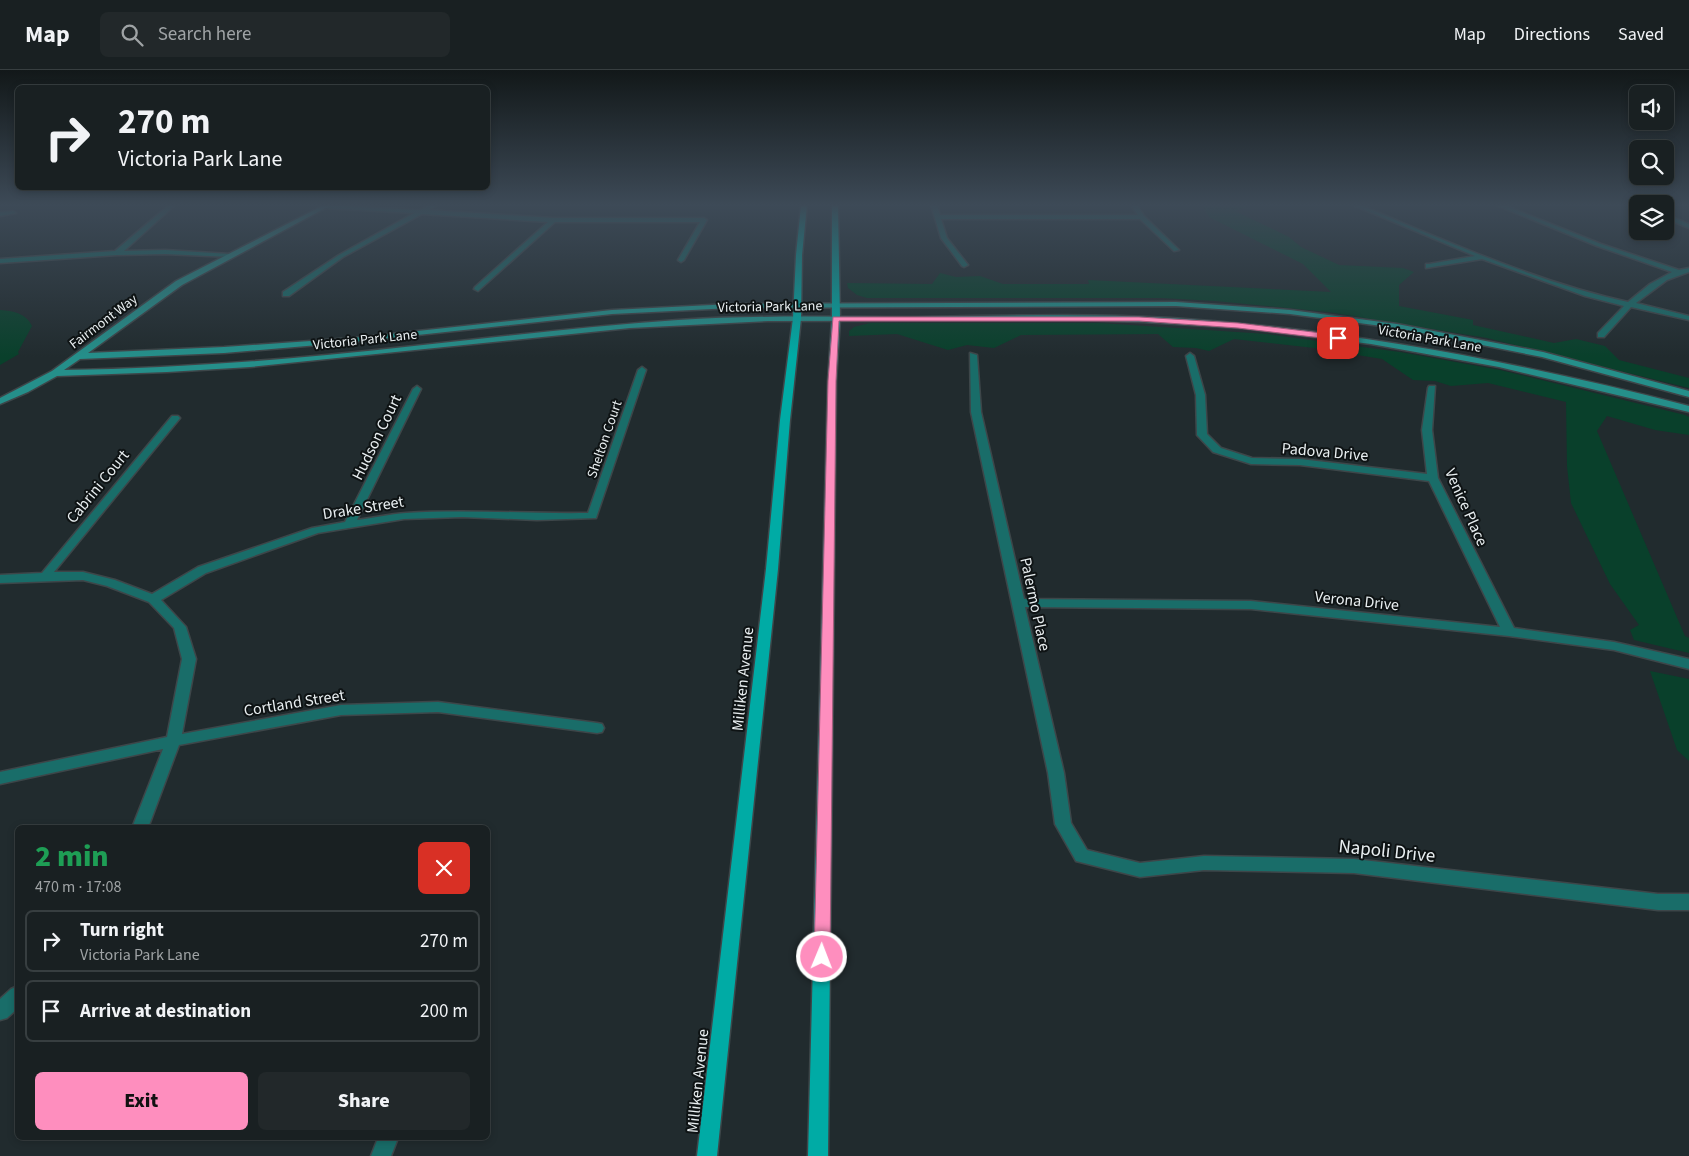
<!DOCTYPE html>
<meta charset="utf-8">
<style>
:root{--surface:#192022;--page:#22282a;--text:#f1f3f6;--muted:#9fa3a5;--line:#373e40;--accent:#fe8ebe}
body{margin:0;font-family:"Source Sans 3",sans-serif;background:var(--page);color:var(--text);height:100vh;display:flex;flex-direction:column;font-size:19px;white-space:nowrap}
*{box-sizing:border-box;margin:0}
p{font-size:16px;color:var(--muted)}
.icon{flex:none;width:28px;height:28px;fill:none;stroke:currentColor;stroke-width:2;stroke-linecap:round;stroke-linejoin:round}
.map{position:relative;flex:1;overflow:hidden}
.details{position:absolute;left:15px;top:755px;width:475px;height:315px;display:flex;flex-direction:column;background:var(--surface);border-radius:8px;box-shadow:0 2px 8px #0003,0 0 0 1px var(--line)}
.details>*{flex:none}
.hud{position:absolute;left:15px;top:15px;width:475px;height:105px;border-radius:8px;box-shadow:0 2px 8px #0003,0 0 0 1px var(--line);background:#192022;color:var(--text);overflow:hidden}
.controls{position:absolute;left:1629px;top:15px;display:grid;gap:10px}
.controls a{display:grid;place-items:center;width:45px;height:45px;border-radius:8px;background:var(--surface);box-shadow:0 2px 8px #0003,0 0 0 1px var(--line);font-size:25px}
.pin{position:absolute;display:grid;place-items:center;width:42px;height:42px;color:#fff;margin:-21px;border-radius:10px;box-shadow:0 2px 8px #0006}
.me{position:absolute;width:55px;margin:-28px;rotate:1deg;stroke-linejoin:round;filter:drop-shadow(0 0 4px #0008)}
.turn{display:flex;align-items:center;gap:18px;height:105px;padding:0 20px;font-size:22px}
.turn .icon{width:65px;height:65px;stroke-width:2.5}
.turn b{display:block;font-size:35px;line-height:42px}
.round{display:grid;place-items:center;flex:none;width:52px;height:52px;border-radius:8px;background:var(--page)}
.summary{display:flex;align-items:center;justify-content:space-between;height:85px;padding:0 20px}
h1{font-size:30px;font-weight:800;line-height:38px;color:#1e9e55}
.primary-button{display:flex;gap:10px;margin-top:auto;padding:10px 20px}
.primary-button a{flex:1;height:58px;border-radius:8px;background:var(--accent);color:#111;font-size:20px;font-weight:800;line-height:58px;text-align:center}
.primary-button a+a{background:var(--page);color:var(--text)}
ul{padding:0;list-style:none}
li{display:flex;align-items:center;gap:15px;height:62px;margin:0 10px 8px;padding:0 10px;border:2px solid var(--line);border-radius:8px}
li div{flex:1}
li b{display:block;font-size:19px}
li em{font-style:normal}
header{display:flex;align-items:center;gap:30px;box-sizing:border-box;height:70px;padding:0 25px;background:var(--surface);border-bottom:1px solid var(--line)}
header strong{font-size:24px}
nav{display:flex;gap:28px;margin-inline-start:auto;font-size:18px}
.search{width:350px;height:45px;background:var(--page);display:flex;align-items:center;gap:12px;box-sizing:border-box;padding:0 18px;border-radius:8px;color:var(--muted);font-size:19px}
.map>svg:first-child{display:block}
</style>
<header>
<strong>Map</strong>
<div class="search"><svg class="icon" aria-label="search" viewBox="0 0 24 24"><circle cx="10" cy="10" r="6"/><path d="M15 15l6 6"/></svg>Search here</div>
<nav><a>Map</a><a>Directions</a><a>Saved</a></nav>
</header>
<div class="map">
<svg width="1689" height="1086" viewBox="0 0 1689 1086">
<rect width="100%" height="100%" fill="#212b2e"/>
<path fill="#09402b" d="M1202,135H1254L1235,141L1289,167L1301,177L1339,195L1403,198L1414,202L1399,215V236L1473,250V255L1554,273L1576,269L1605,276L1619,290L1689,308V318L1487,268L1328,242L1215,231L1161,228H867L857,225L848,218L847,213L932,214L940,203L956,207L980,206L1003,214H1089L1088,210L1331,222L1303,194L1209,147Z
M0,240C13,241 26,243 32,256L18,282L19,284L0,295Z
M870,253H1100L1267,264L1400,282L1500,300L1685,345L1689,347V365L1655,360L1607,346L1597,361L1685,566L1689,568V583L1634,570L1630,560L1639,555L1610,514L1571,433L1567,396L1566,332L1488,313L1451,316L1435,311L1413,310L1382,289L1314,278L1234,269L1209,281L1196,278L1173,277L1158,264L1021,265L994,278L967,275L948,280L897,264L849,266V261L854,257Z
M1650,601L1689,609V691L1677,680Z"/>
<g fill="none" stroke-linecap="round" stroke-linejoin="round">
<g stroke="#3d4649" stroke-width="3">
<path id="street" d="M169,135H175L124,181L165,180L230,184L232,185V187L165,184L117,185L0,193V189L115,181Z
M323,135L420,140L430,135H437L429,140L553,148H704L707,150L684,190L681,192L678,190L700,152H555L478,221L474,219L475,217L548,152L422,144L343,187L289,226H283V222L339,185L414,143L325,138L322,136Z
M931,135H937L940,145H1138L1131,135H1137L1144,146L1179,180L1174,181L1140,149H941L947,168L968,195L964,197L962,196L941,168Z
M1353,135H1360C1447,171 1536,212 1628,232L1650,214L1672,202L1597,176L1496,135H1504L1601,174L1679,200L1689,198V202L1667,210L1636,233L1689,246V250L1631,237L1604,267H1598V263L1624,236L1585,226L1482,189L1426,198V194H1429L1475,186Z
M0,142L13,141L16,143L0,146Z
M1665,144L1689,154V158L1665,148Z
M970,283L977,285L981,342L1024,529L1251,531L1500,557L1429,411L1300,395L1251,394L1213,382L1197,365L1196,325L1186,286L1190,283L1194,286L1205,325L1207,364L1221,378L1252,388L1300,389L1427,404L1422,360L1428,318L1429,316H1435L1432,360L1438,408L1514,558L1614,572L1689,589V599L1614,580L1509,566L1251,539L1025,537L1064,703L1071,753L1087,780L1140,793L1204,786L1354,789L1658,824H1689V840H1658L1354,803L1204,800L1140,807L1076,791L1055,754L1048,703L971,342Z
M642,297L646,300L596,448L537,450L462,447L404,449L318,463L206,503L161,530L186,557L196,589L182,664L341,635L438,632L597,653L602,654L604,658L602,662L597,663L438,642L341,645L179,675L148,758H132L163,679L0,714V702L167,667L182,589L174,558L149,532L107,516L83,510L0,513V505L42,503L172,346H178L180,348L54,502H83L115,510L152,524L198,497L312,458L345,452L413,319L417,316L421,319L357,450C373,448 390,444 406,443C467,439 527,444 588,443L638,300Z
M18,916V938L7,948L0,950V929L11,919Z
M378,1068H398L391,1086H371Z"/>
</g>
<g stroke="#3d4649" stroke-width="3">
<path id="secondary" d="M324,135H331L182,215L88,283L224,277L353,268L612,240L732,234L1176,232L1290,240L1397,254L1543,282L1689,321V327L1542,287L1397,258L1290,244L1176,236L732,238L612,244L353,272L224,283L80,289L64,300C152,299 240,293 327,285C444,274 561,258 678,250C755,245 832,247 908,247C996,246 1084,243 1171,248C1347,259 1519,292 1689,336V342L1499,297L1371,274L1242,258L1144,252L1078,250L768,251L630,258L250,297L167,302L57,306L28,322L0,334V328L52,301L176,211Z"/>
</g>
<g stroke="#3d4649" stroke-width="3">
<path id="primary" d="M801,135H807L802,185L801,248L790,350L778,499L717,1086H697L766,499L780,350L793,248L796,185Z
M832,135H838L840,249L836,311L828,1086H808L828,311L832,249Z"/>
</g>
<use href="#street" fill="#196d69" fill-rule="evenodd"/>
<use href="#secondary" fill="#258f8a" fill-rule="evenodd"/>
<use href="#primary" fill="#00aba5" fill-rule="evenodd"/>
</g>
<linearGradient id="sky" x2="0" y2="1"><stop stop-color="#121819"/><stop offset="0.47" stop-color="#3d4a57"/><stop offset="1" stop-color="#3d4a57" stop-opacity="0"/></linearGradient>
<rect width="1689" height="287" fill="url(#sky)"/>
<path fill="#fe8ebe" stroke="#a55c7c" d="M833,247H1139L1238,253L1338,265L1342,268L1338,270L1238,258L1139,251H839L836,311L830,887L828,893L822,895L816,893L814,887L828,311Z"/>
<g text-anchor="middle" stroke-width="4" stroke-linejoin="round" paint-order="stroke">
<g font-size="14" fill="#e8eef0" stroke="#0e1314">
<text transform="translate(770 236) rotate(-1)" y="5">Victoria Park Lane</text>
<text transform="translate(103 251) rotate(-37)" y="5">Fairmont Way</text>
<text transform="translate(1430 268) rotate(10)" y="5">Victoria Park Lane</text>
<text transform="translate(365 269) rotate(-6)" y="5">Victoria Park Lane</text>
<text transform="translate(604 369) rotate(-71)" y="5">Shelton Court</text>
</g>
<g font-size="16" fill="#e8eef0" stroke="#0e1314">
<text transform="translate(376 367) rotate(-64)" y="6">Hudson Court</text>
<text transform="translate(1325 381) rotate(5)" y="6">Padova Drive</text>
<text transform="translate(97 416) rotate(-51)" y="6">Cabrini Court</text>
<text transform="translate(363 437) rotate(-9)" y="6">Drake Street</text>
<text transform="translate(1467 437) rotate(66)" y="6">Venice Place</text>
<text transform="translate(1357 530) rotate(6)" y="6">Verona Drive</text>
<text transform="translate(1036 534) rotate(78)" y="6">Palermo Place</text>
<text transform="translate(742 609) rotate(-84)" y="6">Milliken Avenue</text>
<text transform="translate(294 632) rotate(-9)" y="6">Cortland Street</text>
<text transform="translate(697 1011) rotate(-84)" y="6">Milliken Avenue</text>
</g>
<g font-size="19" fill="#e8eef0" stroke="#0e1314">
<text transform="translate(1387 780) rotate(6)" y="7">Napoli Drive</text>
</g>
</g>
</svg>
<div class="controls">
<a><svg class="icon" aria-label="sound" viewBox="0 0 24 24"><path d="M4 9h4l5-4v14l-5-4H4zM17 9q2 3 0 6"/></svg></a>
<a><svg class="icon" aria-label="search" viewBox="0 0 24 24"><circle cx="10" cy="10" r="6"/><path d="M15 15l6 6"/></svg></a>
<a><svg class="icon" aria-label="layers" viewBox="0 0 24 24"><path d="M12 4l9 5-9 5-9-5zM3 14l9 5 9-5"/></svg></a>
</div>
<div class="pin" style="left:1338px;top:268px;background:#d93025"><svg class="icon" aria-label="arrive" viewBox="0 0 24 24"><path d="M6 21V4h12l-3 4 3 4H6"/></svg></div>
<svg class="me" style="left:822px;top:887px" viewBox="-20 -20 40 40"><circle r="17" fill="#fe8ebe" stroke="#fff" stroke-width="3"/><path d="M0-11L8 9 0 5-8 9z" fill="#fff"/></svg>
<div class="hud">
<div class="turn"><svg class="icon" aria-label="right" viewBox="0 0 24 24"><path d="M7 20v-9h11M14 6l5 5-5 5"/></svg><div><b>270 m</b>Victoria Park Lane</div></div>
</div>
<section class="details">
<div class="summary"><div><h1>2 min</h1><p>470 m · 17:08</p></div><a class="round" style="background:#d93025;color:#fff"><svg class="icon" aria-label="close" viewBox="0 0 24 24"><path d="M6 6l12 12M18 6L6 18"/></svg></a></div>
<ul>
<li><svg class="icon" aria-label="right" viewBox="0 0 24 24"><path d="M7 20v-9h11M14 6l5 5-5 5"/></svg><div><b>Turn right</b><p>Victoria Park Lane</p></div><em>270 m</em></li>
<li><svg class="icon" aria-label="arrive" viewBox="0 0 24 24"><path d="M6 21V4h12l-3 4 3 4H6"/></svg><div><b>Arrive at destination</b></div><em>200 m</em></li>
</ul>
<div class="primary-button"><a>Exit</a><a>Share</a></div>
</section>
</div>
